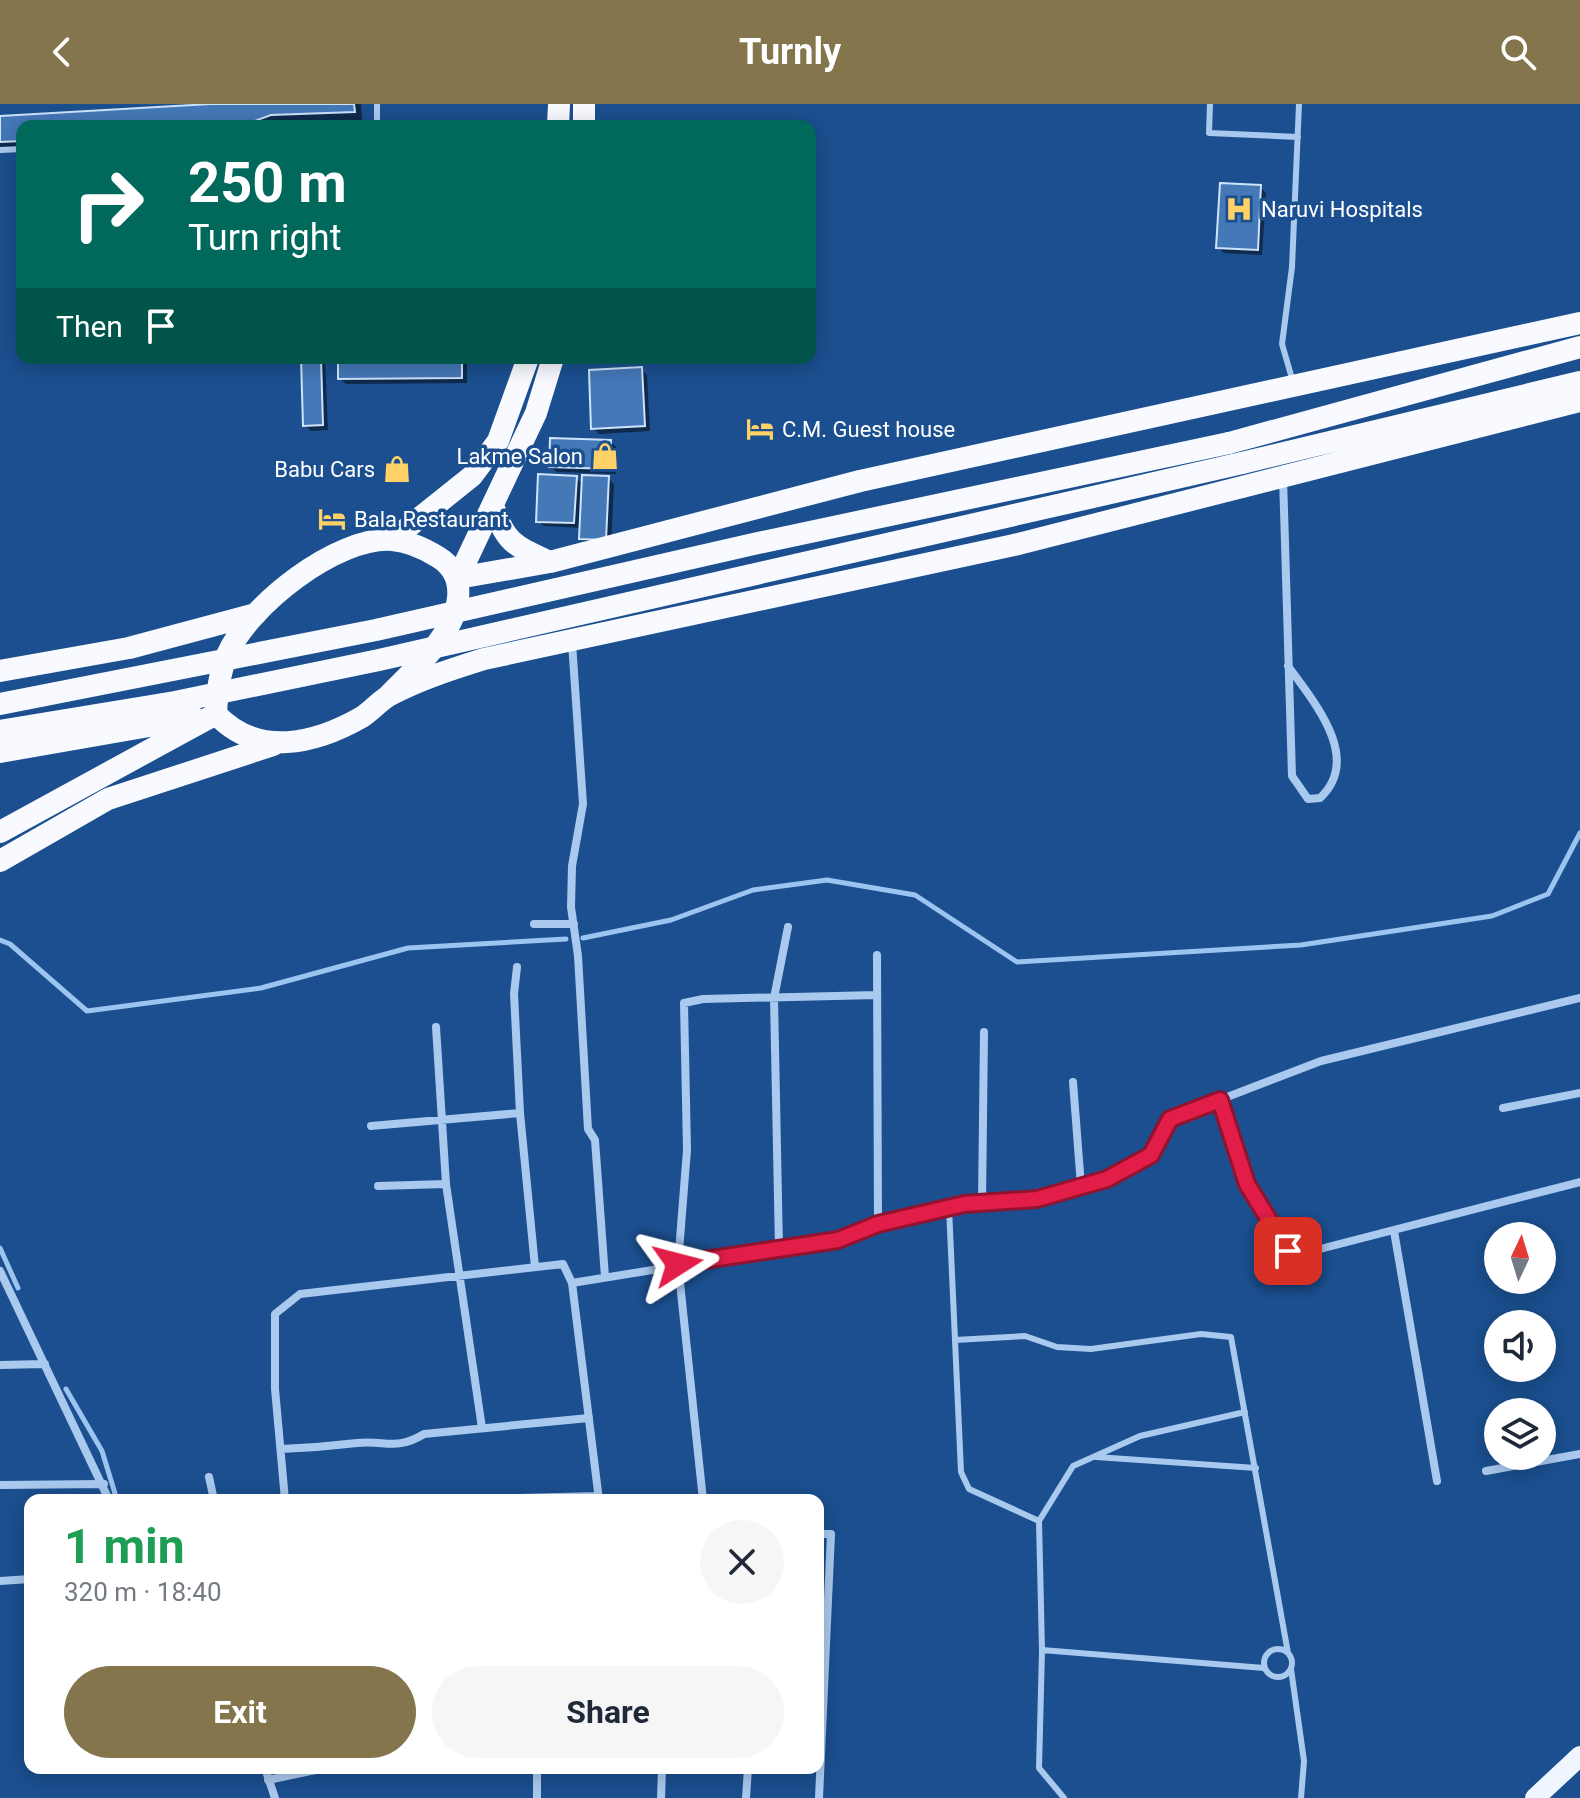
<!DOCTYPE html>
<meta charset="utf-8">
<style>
:root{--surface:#fff;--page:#f6f6f7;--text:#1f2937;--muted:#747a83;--accent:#84754c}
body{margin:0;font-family:Roboto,sans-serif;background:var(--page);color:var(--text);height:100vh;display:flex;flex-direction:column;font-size:30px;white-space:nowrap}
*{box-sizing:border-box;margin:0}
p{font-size:26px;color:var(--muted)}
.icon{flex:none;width:44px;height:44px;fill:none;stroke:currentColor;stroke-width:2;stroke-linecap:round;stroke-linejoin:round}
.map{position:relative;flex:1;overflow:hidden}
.drawer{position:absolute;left:24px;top:1390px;width:800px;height:280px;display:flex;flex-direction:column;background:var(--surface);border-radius:16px;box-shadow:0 4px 20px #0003}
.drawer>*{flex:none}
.guide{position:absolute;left:16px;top:16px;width:800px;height:244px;border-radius:16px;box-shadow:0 4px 20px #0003;background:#00695c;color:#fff;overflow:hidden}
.needle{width:52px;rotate:4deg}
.fabs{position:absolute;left:1484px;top:1118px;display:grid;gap:16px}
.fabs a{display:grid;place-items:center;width:72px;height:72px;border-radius:50%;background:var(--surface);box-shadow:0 4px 20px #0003;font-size:40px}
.pin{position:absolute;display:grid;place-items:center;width:68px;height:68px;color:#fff;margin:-34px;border-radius:16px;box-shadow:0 4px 12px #0006}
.me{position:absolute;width:88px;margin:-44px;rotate:81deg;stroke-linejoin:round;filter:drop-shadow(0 0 6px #0008)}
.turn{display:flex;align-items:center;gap:28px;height:168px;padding:0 40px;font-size:36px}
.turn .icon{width:104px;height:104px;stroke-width:2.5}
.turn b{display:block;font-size:56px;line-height:68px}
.then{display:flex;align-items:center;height:76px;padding:0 40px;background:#0003;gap:16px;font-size:30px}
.round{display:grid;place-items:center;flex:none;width:84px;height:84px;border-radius:42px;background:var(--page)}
.headline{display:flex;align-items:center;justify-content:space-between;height:136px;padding:0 40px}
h1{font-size:48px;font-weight:700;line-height:60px;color:#1e9e55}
.button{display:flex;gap:16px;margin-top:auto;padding:16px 40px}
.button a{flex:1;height:92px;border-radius:48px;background:var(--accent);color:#fff;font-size:32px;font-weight:700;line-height:92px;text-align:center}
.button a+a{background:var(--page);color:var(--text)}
header{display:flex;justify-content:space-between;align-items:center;height:104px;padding:0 40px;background:var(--accent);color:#fff;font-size:36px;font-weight:700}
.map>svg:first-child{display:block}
</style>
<header><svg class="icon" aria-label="back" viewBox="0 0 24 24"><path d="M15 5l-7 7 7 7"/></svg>Turnly<svg class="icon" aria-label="search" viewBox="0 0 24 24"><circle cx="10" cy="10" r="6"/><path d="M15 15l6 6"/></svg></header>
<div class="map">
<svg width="1580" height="1694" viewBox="0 0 1580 1694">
<rect width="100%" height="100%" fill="#1b4f8f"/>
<path fill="#0007" d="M240,0H361L362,16L280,18L269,22H22V45L0,46V14Z
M1260,83L1266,89L1262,151L1224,149L1218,143Z
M303,254H325L328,326L311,327L305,321Z
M340,254H467V279L346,280L340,274Z
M641,265L647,271L650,327L599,330L593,324Z
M611,338L616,343V370L557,368L551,363Z
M576,374L584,381L608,374L614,380L611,441L587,440L581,434L582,424L544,422L538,417Z"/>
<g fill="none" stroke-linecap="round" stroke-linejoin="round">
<path stroke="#9cc4f0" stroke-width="5" d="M583,834L671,816L753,786L827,776L915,791L1017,858L1301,841L1492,812L1548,790L1580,729
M0,836L10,840L87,907L261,884L408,844L566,835
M0,1144L18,1184
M66,1285L102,1347L117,1396"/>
</g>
<path fill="#4478b7" stroke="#cfe3fa" stroke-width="2" d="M210,0H354L355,8L271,11L241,22H22V37L0,38V12Z
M1220,79L1261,81L1258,146L1216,144Z
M301,254H321L323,321L303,322Z
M338,254H462V274L338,275Z
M642,263L645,322L591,325L589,266Z
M550,334L611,336V365L549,363Z
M538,370L577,372L574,419L536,418Z
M582,371L609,372L606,436L579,435Z"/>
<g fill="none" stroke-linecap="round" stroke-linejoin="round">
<path stroke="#a9c9ee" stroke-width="6" d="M377,0V22
M1210,0L1209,29L1298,33
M0,46L22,45
M1293,278L1282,240L1292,163L1299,0
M949,1104L961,1368L969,1385L1039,1417
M955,1236L1025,1232L1057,1243L1091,1245L1201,1230L1231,1233L1288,1549
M1096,1353L1256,1364
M1264 1559a14 14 0 1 1 28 0a14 14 0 1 1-28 0Z
M1042,1546L1264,1564
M1291,1565L1304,1657L1301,1694
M1064,1694L1039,1664L1042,1546L1039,1417L1073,1362L1140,1332L1245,1308"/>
<path stroke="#a9c9ee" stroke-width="8" d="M1283,373L1292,672L1308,695L1320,694C1363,654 1313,597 1288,562
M572,539L583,700L572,762L571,803L578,852L588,1025L595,1036L605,1173
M534,820H574
M877,851L878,1120
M517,863L514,890L520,1009L535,1163
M436,923L446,1080L482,1324
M1073,978L1081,1082
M1220,996L1247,1080L1288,1147L1320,1145L1580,1078
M1503,1004L1580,989
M371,1022L520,1009
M378,1082L446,1080
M982,1099L984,928
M1394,1127L1437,1377
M779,1145L774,894L788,823
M0,1167L109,1396
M572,1179L599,1396
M0,1261L45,1260
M281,1345C307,1344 332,1342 357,1339C386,1336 396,1347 424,1330L589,1314
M1486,1367L1580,1350
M209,1373L214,1396
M0,1381L104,1380
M285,1396L275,1285V1210L300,1190L563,1160L572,1179L838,1136L878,1120L964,1100L1037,1095L1107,1075L1151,1051L1170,1015L1321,957L1580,894
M430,1396L599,1392
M703,1396L678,1160L687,1046L684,899L703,895L877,891
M818,1430H831L819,1694
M0,1477L30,1475
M265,1664L275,1694
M268,1676L325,1664
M537,1694V1664
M661,1694L662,1664
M746,1694L748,1664"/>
<path stroke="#f0f6ff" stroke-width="20" d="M1535,1694L1580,1652"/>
<path stroke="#f8faff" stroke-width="22" d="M558,22L559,0
M584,22V0
M1229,339L1580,243
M1242,359L1580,278
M493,401C505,439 515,442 550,458
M392,436L472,372L498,337L528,254
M458,474L550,458L860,377L1580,219
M458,474L536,309L553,254
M0,567L129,544L256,510
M388,592C413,566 454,532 458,494C460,476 453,462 438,453C425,445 407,437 392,436C337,432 248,502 227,551C219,570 217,589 216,610C257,654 315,640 362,613C373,606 381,595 392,590C421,575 452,565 484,555L1014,441L1580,297
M0,648L195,614
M0,728L216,610
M0,757L108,695L273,641"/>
<path stroke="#f8faff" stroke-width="22" d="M0,600L376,526L758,439L1229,339
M0,627L175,598L379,556L1242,359"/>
</g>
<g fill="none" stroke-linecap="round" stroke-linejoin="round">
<g stroke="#92132f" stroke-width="20">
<path id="route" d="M678,1160L838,1136L878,1120L964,1100L1037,1095L1107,1075L1151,1051L1170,1015L1220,996L1247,1080L1288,1147"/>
</g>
<use href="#route" stroke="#e11d48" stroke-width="14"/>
</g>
<defs>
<g id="hospital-bare" transform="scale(2.16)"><path d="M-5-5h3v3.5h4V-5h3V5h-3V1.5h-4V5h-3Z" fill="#ffd166" stroke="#1b4f8f" stroke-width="2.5" paint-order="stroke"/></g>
<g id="hotel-bare" transform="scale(2.16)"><path d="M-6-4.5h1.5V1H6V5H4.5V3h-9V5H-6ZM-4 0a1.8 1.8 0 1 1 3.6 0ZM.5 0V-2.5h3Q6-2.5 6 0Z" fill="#ffd166" stroke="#1b4f8f" stroke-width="2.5" paint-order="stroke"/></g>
<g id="shop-bare" transform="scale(2.16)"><path d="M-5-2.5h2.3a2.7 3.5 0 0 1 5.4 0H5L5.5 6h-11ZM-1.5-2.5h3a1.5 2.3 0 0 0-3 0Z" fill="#ffd166" stroke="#1b4f8f" stroke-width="2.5" paint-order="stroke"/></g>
</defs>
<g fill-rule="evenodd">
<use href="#hospital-bare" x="1239" y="105"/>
<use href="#hotel-bare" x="760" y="325"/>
<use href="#shop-bare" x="605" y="352"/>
<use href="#shop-bare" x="397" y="365"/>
<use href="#hotel-bare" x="332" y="415"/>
</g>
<g text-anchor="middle" stroke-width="7" stroke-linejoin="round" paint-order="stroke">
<g font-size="22" fill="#fff" stroke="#1b4f8f" text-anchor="start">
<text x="1261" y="113">Naruvi Hospitals</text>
<text x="782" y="333">C.M. Guest house</text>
<text x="583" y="360" text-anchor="end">Lakme Salon</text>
<text x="375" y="373" text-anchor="end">Babu Cars</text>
<text x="354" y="423">Bala Restaurant</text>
</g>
</g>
</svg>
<div class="fabs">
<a><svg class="needle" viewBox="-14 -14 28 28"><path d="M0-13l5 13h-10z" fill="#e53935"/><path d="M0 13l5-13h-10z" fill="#747a83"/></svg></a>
<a><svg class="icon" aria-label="sound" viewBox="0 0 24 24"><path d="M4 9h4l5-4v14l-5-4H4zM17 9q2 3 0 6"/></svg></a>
<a><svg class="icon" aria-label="layers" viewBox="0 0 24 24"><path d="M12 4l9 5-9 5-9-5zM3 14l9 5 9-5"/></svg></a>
</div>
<div class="pin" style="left:1288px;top:1147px;background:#d93025"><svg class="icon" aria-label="arrive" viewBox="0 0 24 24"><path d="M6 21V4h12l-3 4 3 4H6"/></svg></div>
<svg class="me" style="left:678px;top:1160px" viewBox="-20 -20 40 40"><path d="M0-17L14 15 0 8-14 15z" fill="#e11d48" stroke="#fff" stroke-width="4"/></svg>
<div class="guide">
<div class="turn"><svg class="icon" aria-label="right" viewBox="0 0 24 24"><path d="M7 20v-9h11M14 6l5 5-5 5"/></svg><div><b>250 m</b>Turn right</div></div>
<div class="then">Then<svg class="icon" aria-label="arrive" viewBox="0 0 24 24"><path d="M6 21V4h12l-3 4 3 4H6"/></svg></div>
</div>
<section class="drawer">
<div class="headline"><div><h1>1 min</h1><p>320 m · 18:40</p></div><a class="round"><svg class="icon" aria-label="close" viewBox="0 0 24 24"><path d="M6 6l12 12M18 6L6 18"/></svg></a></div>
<div class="button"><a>Exit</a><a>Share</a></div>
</section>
</div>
